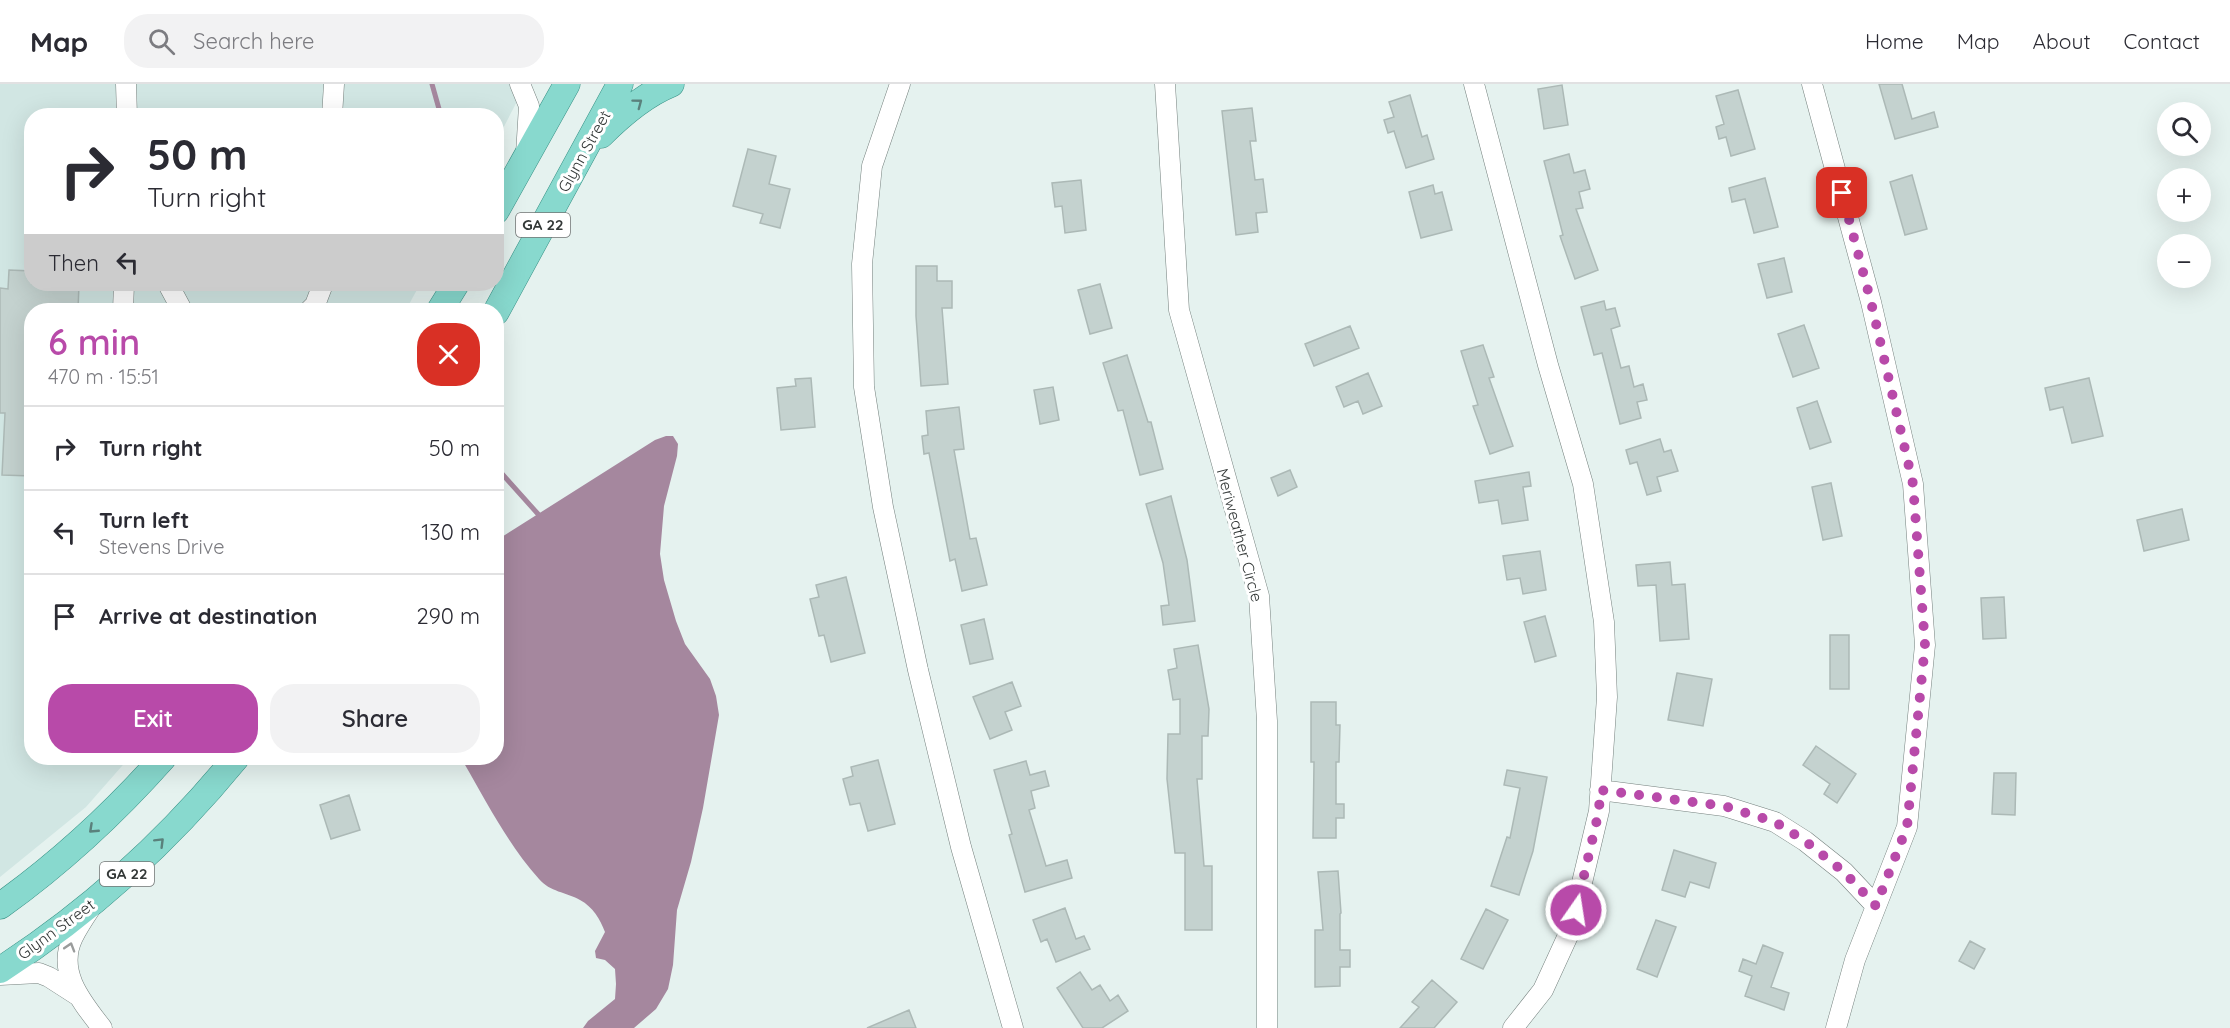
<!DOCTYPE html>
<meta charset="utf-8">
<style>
:root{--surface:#fff;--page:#f2f2f3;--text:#2b2b33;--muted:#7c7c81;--line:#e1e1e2;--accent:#b84aa9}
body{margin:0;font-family:Quicksand,sans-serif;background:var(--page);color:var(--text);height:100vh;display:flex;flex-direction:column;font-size:22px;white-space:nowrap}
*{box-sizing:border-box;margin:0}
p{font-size:20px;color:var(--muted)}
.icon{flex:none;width:33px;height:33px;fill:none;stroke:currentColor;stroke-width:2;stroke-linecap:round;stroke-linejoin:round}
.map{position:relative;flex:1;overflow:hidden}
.sheet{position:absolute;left:24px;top:219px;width:480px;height:462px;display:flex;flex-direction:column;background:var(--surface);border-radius:24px;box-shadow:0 6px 24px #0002}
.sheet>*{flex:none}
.guide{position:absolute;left:24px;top:24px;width:480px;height:183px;border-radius:24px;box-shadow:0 6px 24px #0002;background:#fff;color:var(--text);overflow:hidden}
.buttons{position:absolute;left:2157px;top:18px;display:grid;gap:12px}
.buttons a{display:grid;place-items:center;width:54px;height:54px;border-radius:50%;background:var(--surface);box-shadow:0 6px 24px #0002;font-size:30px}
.pin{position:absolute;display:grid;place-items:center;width:51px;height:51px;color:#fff;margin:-26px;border-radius:12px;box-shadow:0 3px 9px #0006}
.me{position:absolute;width:66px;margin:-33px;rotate:13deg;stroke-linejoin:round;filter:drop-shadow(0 0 4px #0008)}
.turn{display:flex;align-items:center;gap:21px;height:126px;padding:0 24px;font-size:27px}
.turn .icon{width:78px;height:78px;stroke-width:2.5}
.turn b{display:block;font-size:42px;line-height:51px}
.then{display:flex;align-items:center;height:57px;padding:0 24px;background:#0003;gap:12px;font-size:22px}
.round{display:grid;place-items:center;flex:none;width:63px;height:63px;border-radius:24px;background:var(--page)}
.summary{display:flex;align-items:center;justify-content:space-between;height:102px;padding:0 24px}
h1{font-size:36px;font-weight:600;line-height:45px;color:var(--accent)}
.action{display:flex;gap:12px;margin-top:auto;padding:12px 24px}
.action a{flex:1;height:69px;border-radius:24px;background:var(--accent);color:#fff;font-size:24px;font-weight:600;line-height:69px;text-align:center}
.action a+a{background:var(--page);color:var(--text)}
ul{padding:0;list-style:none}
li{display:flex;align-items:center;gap:18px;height:84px;padding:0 24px;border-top:2px solid var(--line)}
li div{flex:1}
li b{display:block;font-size:22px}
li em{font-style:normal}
header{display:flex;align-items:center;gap:36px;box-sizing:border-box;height:84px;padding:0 30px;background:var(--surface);border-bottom:2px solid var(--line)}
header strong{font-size:28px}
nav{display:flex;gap:33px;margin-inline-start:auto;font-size:21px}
.search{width:420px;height:54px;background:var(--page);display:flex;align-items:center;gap:15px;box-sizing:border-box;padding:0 21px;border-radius:24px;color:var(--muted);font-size:22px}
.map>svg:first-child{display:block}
</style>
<header>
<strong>Map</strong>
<div class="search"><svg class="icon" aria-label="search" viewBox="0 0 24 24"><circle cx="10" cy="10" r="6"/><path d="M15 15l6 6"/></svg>Search here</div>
<nav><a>Home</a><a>Map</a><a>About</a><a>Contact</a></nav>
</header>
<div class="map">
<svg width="2230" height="944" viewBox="0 0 2230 944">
<rect width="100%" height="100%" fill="#e5f2ef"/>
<path fill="#d1e6e3" d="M0,0H526L497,56L496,32H32V200H420L406,226H32V674H129L86,723L0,793Z"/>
<path fill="#a5879e" d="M666,352H673L678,360L677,372L664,422L660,470L664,496L676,537L685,560L710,595L716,612L719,631L703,724L691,778L677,826L673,881L668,905L656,925L634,944H583L588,937L615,915L616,900L615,885L605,876L596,874L595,867L605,848C600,835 593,823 580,816C566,808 550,808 539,795C507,759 485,715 461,674H496L497,456L655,356Z"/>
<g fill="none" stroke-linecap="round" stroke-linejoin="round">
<path stroke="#a5879e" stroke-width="5" d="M432,0L441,32
M496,383L538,430"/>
</g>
<path fill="#c4d2cf" stroke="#acb9b6" stroke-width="1.5" d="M1879,0H1902L1912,35L1934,28L1938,43L1895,55Z
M1562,1L1568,41L1544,45L1538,5Z
M1738,6L1755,65L1731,72L1726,53L1719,55L1716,43L1724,40L1716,12Z
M1410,11L1422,53L1427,51L1434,75L1406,84L1394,47L1388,49L1384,36L1394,33L1389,18Z
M1252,24L1256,57H1250L1255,96L1263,95L1267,128L1256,129L1258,148L1236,151L1222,27Z
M748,65L776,72L769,100L790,105L780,144L760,139L763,130L733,122Z
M1569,70L1574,89L1585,86L1590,105L1579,108L1583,124L1576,125L1598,186L1575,195L1560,152L1563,151L1544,77Z
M1912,91L1927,145L1905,151L1890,98Z
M1765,94L1778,143L1754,149L1745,115L1732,118L1729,104Z
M1081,96L1086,146L1065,149L1062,122L1055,123L1052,99Z
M1433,101L1435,110L1442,108L1452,146L1421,154L1409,108Z
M1784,174L1792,208L1767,214L1758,180Z
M916,182H937V197H952V224H942L948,300L921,302L916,232Z
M9,186L32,187V200H79L78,226H32V392L2,391L5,329H0V204L8,205Z
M1100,200L1112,244L1090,250L1078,206Z
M1604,217L1606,226L1615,224L1620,242L1611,245L1621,284L1629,282L1634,303L1643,300L1647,316L1637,318L1641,334L1620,340L1602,269L1594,271L1581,223Z
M1804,241L1819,284L1793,293L1778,250Z
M1350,242L1359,264L1314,282L1305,260Z
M1483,261L1494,293L1489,294L1513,362L1490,370L1473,322L1478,321L1461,267Z
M1127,271L1148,338H1151L1163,385L1140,391L1123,326L1118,327L1103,279Z
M1368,289L1382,322L1363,330L1358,317L1344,323L1336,303Z
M811,294L815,343L781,346L777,304L796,302L795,295Z
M2089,294L2103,352L2072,359L2063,323L2050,326L2045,304Z
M1053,303L1059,336L1040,340L1034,306Z
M1817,317L1831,358L1810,365L1797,324Z
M959,323L964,365L954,366L970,455L976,454L987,501L962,507L955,475L950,477L929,369L924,370L922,352L928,351L926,327Z
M1660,355L1664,368L1671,366L1678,387L1657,393L1661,407L1647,411L1637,378L1630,380L1626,366Z
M1290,386L1297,403L1278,412L1271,394Z
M1529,388L1531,402L1523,403L1528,436L1502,440L1498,416L1479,419L1475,397Z
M1831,399L1842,452L1823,456L1812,403Z
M1171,412L1187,476L1195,537L1163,541L1161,522L1169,521L1163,479L1146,420Z
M2182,425L2189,456L2144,467L2137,436Z
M1540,467L1546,506L1523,510L1520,494L1507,496L1503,472Z
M1670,478L1672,501L1685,500L1689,555L1660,557L1656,501L1638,502L1636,481Z
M846,493L865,569L831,578L824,551L819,552L810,515L819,513L816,501Z
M2004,513L2006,554L1983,555L1981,514Z
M1545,532L1556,572L1535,578L1524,538Z
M984,535L993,575L970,580L961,541Z
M1830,551H1849V605H1830Z
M1198,561L1209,625L1208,652H1202V695H1197L1204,782H1212V846H1185V769H1175L1167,695L1168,650H1180V615L1173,616L1168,586L1177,584L1174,565Z
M1677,589L1712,595L1703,642L1668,636Z
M1012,598L1021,622L1005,628L1012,646L990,655L973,613Z
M1311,618H1336V641H1340L1339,678H1336V720H1344V734H1336V754H1313L1314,678H1311Z
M1816,662L1856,690L1837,719L1824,710L1830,700L1803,681Z
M878,676L895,740L868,747L860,719L850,721L843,695L853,692L851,683Z
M1026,677L1030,691L1045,687L1049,702L1031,707L1035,724L1029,726L1046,782L1067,776L1072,794L1025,808L1009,751L1012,750L994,686Z
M1507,686L1547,693L1533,767L1519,811L1491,802L1507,753L1510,754L1520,704L1504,701Z
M1994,689H2016L2015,731L1992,730Z
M349,711L360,746L331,755L320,721Z
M1674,766L1716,779L1709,804L1690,798L1685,813L1662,806Z
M1338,787L1341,829L1340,830V866H1350V883H1340V902L1315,903V846H1323L1318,788Z
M1065,824L1076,855L1084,852L1090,865L1056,878L1047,855L1041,858L1033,836Z
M1486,825L1508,836L1483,885L1461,875Z
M1656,836L1676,843L1657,893L1637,885Z
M1970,857L1985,865L1974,885L1959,877Z
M1763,861L1783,869L1771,903L1789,909L1784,926L1745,912L1752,892L1739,887L1743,875L1756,880Z
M1080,888L1092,906L1100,901L1110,917L1118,911L1128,927L1102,944H1083L1057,904Z
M1432,896L1457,918L1434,944H1400L1419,923L1412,918Z
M909,926L916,944H867Z"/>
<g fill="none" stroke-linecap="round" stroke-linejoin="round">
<g stroke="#75817e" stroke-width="21">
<path id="minor" d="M126,0L127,32
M520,0L529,22L526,70
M900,0L872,82L862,180L864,303L883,423L918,586L961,763L1013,944
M1165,0L1179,226L1259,512L1267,637V944
M1474,0L1548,281L1583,400L1604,538L1607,613L1599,727L1571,845L1543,906L1513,944
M1812,0L1871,218L1913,400L1925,561L1907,743L1855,876L1836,944
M332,32L334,0
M168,200L182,226
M123,226L124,200
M310,226L315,221L323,200
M1600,706L1724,722L1775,738L1805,757L1844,788L1876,822
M90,825C84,834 78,843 73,853C56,888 82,918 102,944
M0,891L39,889L49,893L77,911"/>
</g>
<g stroke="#379185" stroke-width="27">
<path id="major" d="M601,51C621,31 644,11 671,0
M496,127L567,0
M440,226L456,200
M496,228L620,0
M0,822C60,779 115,728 163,674
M0,886C90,828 168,757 236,674"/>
</g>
<use href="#minor" stroke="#fff" stroke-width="20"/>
<use href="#major" stroke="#88d9ce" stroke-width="26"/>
</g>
<defs><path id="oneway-chevron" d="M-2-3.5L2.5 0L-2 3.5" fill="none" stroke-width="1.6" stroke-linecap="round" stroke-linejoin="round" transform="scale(1.5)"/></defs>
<g stroke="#5a817c">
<use href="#oneway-chevron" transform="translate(638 19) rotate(-37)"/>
<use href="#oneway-chevron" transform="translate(93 745) rotate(137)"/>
<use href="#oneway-chevron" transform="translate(160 758) rotate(-45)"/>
</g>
<use stroke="#9a9c9c" href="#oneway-chevron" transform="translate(70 863) rotate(-73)"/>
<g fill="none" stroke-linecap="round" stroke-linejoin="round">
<path stroke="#b84aa9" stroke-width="10" stroke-dasharray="0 18" d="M1576,826L1599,727L1600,706L1724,722L1775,738L1805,757L1844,788L1876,822L1907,743L1925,561L1913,400L1871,218L1842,109"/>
</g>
<g text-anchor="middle" stroke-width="6" stroke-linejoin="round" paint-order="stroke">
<g fill="#fff" stroke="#717474" stroke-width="1.5">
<rect x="516" y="129" width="54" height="24" rx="4.5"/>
<rect x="100" y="778" width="54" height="24" rx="4.5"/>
</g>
<g font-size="15" font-weight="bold" fill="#343938">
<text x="543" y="146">GA 22</text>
<text x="127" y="795">GA 22</text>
</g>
<g font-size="16" fill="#343938" stroke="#fff">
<text transform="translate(584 67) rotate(-61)" y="6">Glynn Street</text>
<text transform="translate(1240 451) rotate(75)" y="6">Meriweather Circle</text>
<text transform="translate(56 845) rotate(-36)" y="6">Glynn Street</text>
</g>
</g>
</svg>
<div class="buttons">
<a><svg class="icon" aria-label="search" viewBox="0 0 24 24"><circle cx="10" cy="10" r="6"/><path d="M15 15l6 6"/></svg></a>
<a>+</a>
<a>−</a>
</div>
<div class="pin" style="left:1842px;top:109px;background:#d93025"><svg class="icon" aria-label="arrive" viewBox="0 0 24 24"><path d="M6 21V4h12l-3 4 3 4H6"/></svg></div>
<svg class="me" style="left:1576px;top:826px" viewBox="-20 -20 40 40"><circle r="17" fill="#b84aa9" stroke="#fff" stroke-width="3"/><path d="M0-11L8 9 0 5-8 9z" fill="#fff"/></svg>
<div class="guide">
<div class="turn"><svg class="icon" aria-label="right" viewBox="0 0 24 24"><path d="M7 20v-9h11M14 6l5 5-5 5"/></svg><div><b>50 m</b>Turn right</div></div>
<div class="then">Then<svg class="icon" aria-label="left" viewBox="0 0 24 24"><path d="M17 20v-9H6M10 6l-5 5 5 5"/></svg></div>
</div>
<section class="sheet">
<div class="summary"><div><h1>6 min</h1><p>470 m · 15:51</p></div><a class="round" style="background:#d93025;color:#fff"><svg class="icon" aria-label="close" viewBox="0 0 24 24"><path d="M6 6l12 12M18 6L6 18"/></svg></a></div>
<ul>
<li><svg class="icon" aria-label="right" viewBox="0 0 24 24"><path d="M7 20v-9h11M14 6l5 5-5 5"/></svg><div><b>Turn right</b></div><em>50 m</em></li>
<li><svg class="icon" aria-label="left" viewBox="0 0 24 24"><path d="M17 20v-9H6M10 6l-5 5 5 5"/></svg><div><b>Turn left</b><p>Stevens Drive</p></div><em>130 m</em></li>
<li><svg class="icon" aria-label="arrive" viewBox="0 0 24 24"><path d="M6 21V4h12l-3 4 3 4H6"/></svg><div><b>Arrive at destination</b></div><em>290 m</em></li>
</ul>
<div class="action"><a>Exit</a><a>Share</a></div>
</section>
</div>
